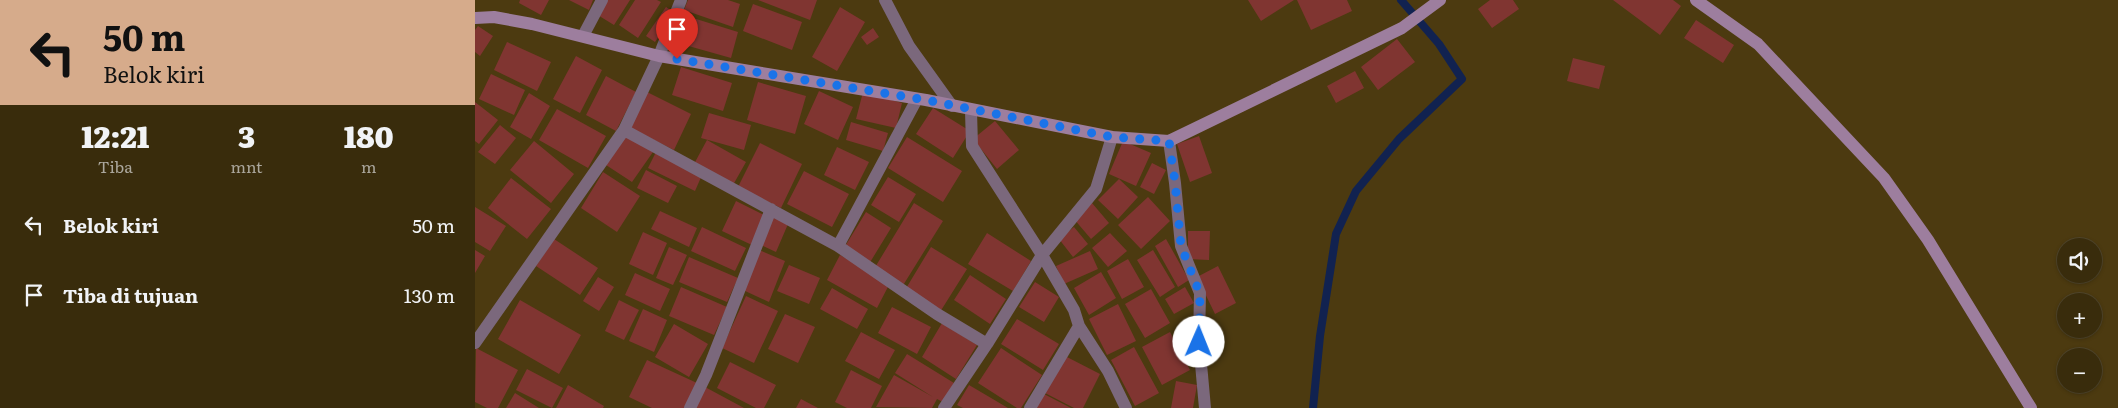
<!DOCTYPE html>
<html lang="id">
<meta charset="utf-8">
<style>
:root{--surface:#392c0c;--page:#44381a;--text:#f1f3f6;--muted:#aba79d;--line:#53482d}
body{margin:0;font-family:Literata,serif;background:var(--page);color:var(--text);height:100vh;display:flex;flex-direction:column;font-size:19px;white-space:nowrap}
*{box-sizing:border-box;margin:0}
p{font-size:16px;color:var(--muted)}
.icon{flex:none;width:28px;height:28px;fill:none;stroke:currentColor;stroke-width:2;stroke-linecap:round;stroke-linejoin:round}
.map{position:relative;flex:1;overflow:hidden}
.side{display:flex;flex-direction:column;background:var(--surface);width:475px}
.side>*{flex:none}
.guide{background:#d6ab8b;color:#111;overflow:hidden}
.controls{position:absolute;left:1582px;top:238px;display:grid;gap:10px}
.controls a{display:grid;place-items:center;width:45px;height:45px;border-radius:50%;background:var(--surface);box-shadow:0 1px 4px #0004,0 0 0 1px var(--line);font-size:25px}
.pin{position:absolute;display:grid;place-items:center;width:42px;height:42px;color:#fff;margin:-51px -21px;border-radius:50% 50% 50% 0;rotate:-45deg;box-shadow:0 0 5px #0007}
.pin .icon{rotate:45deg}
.me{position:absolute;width:55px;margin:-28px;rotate:1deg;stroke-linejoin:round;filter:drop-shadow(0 0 4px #0008)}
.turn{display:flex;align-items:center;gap:18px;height:105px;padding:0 20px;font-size:22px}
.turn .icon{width:65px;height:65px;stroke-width:2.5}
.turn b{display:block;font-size:35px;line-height:42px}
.eta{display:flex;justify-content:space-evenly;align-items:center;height:85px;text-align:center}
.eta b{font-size:30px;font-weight:800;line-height:35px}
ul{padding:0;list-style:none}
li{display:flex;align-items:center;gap:15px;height:70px;padding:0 20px}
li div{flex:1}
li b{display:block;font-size:19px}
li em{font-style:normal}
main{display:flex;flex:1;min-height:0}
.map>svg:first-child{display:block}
</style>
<main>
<section class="side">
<div class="guide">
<div class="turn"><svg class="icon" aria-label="left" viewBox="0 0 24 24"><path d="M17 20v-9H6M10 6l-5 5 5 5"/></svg><div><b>50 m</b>Belok kiri</div></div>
</div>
<div class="eta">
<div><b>12:21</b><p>Tiba</p></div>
<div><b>3</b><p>mnt</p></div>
<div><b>180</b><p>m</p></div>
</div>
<ul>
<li><svg class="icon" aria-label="left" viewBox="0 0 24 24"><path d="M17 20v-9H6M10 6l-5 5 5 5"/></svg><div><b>Belok kiri</b></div><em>50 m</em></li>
<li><svg class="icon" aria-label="arrive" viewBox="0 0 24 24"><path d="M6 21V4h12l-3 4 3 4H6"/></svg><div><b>Tiba di tujuan</b></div><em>130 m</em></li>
</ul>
</section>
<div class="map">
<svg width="1643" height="408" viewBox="0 0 1643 408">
<rect width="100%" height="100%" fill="#4c3a10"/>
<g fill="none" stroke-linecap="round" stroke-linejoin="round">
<path stroke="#112250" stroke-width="8" d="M838,408L845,336L861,234L881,191L924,139L987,79L964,44L926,0"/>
</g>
<path fill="#803531" d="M45,0H74L66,15L44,3Z
M94,0H118L114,10Z
M130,0H155L139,25L121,14Z
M160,0H182L186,2L163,38L144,25Z
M213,0H253L265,4L258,27L209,10Z
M283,0H342L335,20Z
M773,0H819L786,21Z
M822,0H872L877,11L836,30Z
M1015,0H1038L1044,9L1017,28L1003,9Z
M1138,0H1198L1206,6L1185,35Z
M278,4L327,22L317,50L268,31Z
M191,7L200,13L180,42L171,36Z
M365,7L390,22L362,71L337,57Z
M218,18L263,32L256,58L210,45Z
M1221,20L1259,45L1248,63L1209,38Z
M3,26L18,36L5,56L0,52V30Z
M196,28L212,33L208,48L192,43Z
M398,28L404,37L392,45L386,37Z
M922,39L940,62L903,90L886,67Z
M32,42L76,62L62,91L19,70Z
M101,56L127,70L105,113L78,99Z
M1098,58L1130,66L1124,89L1092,81Z
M206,67L257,83L248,111L197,95Z
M880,71L889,88L861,103L852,86Z
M16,74L50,90L39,115L4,99Z
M131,76L161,92L141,131L111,115Z
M283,82L331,96L320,134L272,120Z
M344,91L378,107L363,140L329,124Z
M172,92L216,114L199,150L155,128Z
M388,92L427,103L421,128L381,119Z
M54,93L75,106L56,139L35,127Z
M0,102L23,120L4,144L0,141Z
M458,108L495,131L478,158L441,134Z
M82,109L131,136L113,168L64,140Z
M234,113L276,125L269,150L226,138Z
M520,121L544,150L522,169L498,139Z
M376,122L413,133L408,151L371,140Z
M25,125L41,138L20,164L3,152Z
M152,134L178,152L157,182L131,165Z
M724,136L737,173L715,182L702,144Z
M432,137L487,171L468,202L413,168Z
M232,140L271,162L258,185L219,164Z
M59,141L99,174L76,203L35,170Z
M648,141L676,153L661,186L634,174Z
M285,143L327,164L306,208L263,187Z
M362,147L394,162L380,190L349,175Z
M181,152L227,175L220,191L173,168Z
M677,163L691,170L679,194L665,187Z
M171,170L202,186L193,203L162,188Z
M329,171L374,194L357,227L312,204Z
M128,172L165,196L142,232L106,208Z
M413,177L441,194L424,222L396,205Z
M36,178L76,209L52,239L13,208Z
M644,179L663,197L643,219L623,200Z
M673,197L695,221L666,249L643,225Z
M261,201L291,216L277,245L247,231Z
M439,203L468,221L427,287L399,269Z
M617,203L634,223L616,239L599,219Z
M0,207L31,226L15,251L0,242Z
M185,211L222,228L214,247L176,229Z
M391,212L416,228L394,264L369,248Z
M298,217L313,224L301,252L286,245Z
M227,227L271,248L260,271L216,251Z
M599,227L613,244L598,257L584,239Z
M713,231H735L734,260L713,259Z
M168,232L192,243L178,275L154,264Z
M512,233L556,261L538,291L493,264Z
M635,233L652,251L633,267L617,248Z
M79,239L123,268L105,295L61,266Z
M691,239L714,280L703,287L680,246Z
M194,247L212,255L198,285L181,278Z
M456,247L492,269L465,312L430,290Z
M0,250L10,256L0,273Z
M284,250L310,261L294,302L268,290Z
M678,250L700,287L685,297L662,260Z
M615,251L623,269L589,284L581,266Z
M365,255L415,283L402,308L352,280Z
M214,257L263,278L252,302L204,282Z
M653,259L669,287L647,299L632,271Z
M314,265L345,278L334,304L302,291Z
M743,266L761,303L740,314L722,277Z
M626,272L641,298L614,315L599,288Z
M160,273L195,289L185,311L150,295Z
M495,275L531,299L515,324L479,300Z
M123,277L139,287L124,311L108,301Z
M560,282L584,297L569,322L544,307Z
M206,287L252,307L239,335L194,316Z
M710,287L719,303L699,314L690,299Z
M357,288L393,309L382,329L345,309Z
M676,289L695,323L670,338L650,304Z
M271,296L303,311L279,363L247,348Z
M45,300L106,335L84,374L23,339Z
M144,300L164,310L149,340L130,331Z
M643,304L661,341L632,355L614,319Z
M417,307L456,327L442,354L403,333Z
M168,309L192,320L179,352L154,341Z
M310,314L340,327L323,363L293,349Z
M542,319L584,344L568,370L526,344Z
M467,323L502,345L481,379L447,357Z
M199,324L233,344L214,377L180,357Z
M386,332L420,350L404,379L370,361Z
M695,332L715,370L687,385L667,347Z
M659,347L684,393L660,406L636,360Z
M1,348L43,370L23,408H12L0,402Z
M526,348L567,375L546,408H542L503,383Z
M432,354L479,383L468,402L462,399L457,408L401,407L419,375L458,397L420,373Z
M590,356L625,374L608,408H599L570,393Z
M172,360L222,383L211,408H177L154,397Z
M255,362L301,385L289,408H281L242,388Z
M52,369L88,388L77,408L41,390Z
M376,370L407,386L396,408H372L360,402Z
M701,381L722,385L718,408H696Z
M93,385L129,406L128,408H81Z
M494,385L533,408H488L482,405Z
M230,387L269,408H220Z
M40,393L64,408H31Z
M569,394L596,408H561Z
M326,399L343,408H321Z"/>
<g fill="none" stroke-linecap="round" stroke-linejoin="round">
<path stroke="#7b687c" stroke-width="12" d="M410,0L434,46L477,106
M108,36L127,0
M496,111L497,146L567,255L599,310L604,326L633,371L651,408
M149,130L363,246L462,314L512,344
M694,141L700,183L706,246L725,293L724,342L730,408
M363,246L442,99
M0,343L149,130L184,56L206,0
M215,408L231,375L296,209
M469,408L512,344L567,255L621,189L637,137
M555,408L604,326"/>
<path stroke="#9d7e9e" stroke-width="12" d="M1221,0L1283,44L1409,178L1453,240L1556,408
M0,18L19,17L57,24L184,56L451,100L637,137L694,141L927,28L965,0"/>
</g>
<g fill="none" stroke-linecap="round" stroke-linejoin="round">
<path stroke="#1a73e8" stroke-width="9" stroke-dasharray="0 16.2" d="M202,59L451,100L637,137L694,141L700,182L706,246L725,294L724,342"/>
</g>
</svg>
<div class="controls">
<a><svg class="icon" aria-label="sound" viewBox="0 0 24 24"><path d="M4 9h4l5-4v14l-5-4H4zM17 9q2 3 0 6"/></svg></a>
<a>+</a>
<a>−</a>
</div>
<div class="pin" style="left:202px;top:59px;background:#d93025"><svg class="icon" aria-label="arrive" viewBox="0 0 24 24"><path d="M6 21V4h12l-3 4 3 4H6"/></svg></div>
<svg class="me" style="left:724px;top:342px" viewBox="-20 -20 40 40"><circle r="19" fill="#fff"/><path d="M0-13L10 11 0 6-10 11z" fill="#1a73e8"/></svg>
</div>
</main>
